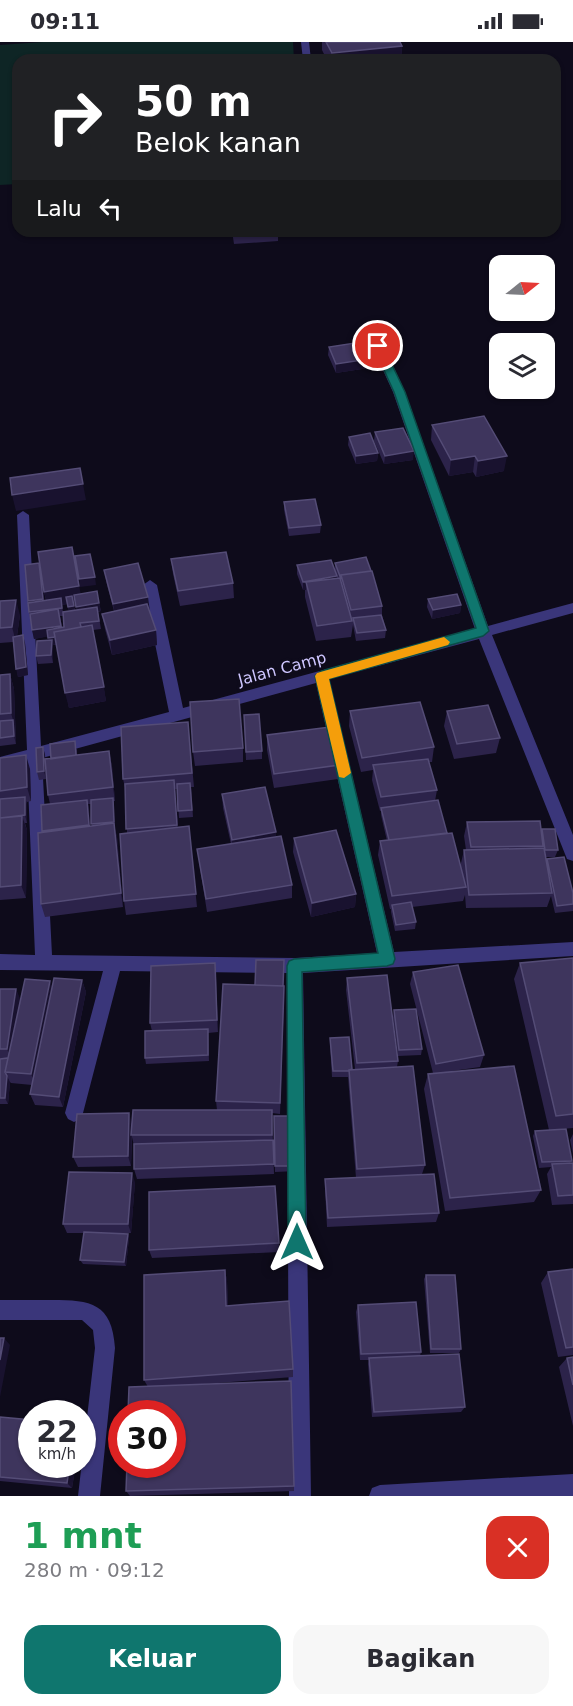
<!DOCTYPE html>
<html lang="id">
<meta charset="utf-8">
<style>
:root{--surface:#fff;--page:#f7f7f7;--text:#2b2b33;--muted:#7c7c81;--accent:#0f766e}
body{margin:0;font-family:"DejaVu Sans",sans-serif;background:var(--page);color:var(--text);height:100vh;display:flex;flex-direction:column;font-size:22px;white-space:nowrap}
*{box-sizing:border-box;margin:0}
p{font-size:20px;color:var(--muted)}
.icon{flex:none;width:33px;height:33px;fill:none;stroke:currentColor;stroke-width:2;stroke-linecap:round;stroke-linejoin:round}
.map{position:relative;height:1454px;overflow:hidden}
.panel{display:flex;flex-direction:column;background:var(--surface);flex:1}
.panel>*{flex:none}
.guide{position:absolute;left:12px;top:12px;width:549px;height:183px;border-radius:18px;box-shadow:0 2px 4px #0004;background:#202124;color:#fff;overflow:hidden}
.needle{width:39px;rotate:72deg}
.controls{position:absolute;left:489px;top:213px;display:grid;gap:12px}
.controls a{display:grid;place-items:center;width:66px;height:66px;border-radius:12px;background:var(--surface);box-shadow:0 2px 4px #0004;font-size:30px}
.speed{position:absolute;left:18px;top:1358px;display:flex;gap:12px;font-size:30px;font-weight:700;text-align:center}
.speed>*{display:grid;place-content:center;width:78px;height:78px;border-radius:50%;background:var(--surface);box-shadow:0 2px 4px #0004;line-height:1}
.speed small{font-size:15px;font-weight:400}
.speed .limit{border:9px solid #d22;background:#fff;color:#111}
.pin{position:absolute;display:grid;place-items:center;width:51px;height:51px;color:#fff;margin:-26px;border:3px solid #fff;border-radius:50%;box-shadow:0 2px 6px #0007}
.me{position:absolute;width:66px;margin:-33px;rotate:0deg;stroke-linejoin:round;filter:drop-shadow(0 0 4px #0008)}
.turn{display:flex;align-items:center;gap:21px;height:126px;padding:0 24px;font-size:27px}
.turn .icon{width:78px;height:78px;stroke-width:2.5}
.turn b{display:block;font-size:42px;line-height:51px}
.then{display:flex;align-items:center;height:57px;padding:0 24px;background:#0003;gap:12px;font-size:22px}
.round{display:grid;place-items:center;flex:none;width:63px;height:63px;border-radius:18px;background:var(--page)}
.overview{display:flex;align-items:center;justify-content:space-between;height:102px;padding:0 24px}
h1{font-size:36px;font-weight:700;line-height:45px;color:#1e9e55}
.cta{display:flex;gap:12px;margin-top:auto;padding:12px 24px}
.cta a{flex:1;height:69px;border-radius:18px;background:var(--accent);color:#fff;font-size:24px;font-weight:700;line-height:69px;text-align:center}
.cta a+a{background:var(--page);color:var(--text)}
.status{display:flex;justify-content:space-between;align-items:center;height:42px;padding:0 30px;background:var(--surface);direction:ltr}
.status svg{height:16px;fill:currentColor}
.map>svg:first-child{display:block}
</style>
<div class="status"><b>09:11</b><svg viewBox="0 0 49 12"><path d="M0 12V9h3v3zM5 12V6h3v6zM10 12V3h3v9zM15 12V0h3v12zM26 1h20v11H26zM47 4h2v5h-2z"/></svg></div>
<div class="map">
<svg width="573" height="1454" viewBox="0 0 573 1454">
<rect width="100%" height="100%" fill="#0e0b1b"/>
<path fill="#0e2525" d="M43,0H293L294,18H18V142L0,143V3Z"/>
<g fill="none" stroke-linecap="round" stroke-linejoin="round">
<path fill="#3a367a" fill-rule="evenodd" d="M301,0H309L311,18H303Z
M378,301L384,304L405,350L488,584L573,561V571L492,593L573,793V819L567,817L479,597L329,637L394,910L573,900V914L303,931L311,1454H289L287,931L120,929L83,1071L80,1077L74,1080L68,1077L65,1071L103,929L0,928V912L35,913L27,720L0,727V715L27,708L17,473L23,469L29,473L41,704L169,670L143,543L150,538L157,543L183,666L475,587L393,350L372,304ZM316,641L377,911L295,916L52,913L42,716Z
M0,1258C17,1258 34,1258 52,1258C91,1258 112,1261 115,1306L100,1454H78L95,1306L93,1288L82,1278H0Z
M573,1432V1454H369L372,1446L380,1443Z"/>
</g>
<path fill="#2c234a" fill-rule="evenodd" d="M322,0H400L402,4L401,18H327L322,8Z
M232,189H278V199L234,202Z
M329,305L376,316L375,325L336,331L328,313Z
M432,383L504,429L476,435L473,430L449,434L431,398Z
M375,390L413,418L384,422L374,399Z
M349,395L378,411L377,419L356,422L348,403Z
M284,460L321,483L320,491L289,494L284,468Z
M171,517L233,541L234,556L180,564L173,532Z
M39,521L44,559L46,558L44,550L81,552L99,561L101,569L98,570L101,587L93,588L106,659L69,666L57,603H53V621L38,622L36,614L49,598L48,594L34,597L29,570V561ZM75,560L77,568H75L73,561ZM67,562L69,569L63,570L62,563ZM60,574H63L64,585H62Z
M335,521L382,564V573L386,588L385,596L356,599L353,583L351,595L316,599L305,555V548H303L297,532V523L335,529Z
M104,528L149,568L156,588L157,603L112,613L105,587L102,572L114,569L107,543Z
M428,557L461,563L460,571L432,577L427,565Z
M0,559L20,573L17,594L25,601L28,633L18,635L13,600L0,601Z
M10,632L14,647L16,702L0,704V633Z
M350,669L434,705L432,720H429L437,748L435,759L446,792L461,827V821L464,808H466L464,794L467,780L541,789L558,808L555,815H546V818L547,817L573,851V869L555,871L551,854L547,865L466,866L465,853L463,859L412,865L416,880L415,887L395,889L391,870V867H390L378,813L380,799H387L381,773V769H380L372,738L373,728L361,730L349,684Z
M447,669L500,696L496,711L454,717L444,684Z
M244,673L262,709V717L246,718Z
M188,680L194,745H191L193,775L179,776L177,747H175L178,785L189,784L197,865L126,873L124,859L127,791L126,750L123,737Z
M267,693L339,723L338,737L274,746L267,708Z
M43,705L45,713L46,737L39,738L37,730Z
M243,706V720L195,724L193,710Z
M77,707V713L109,709L112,724L115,759H113L115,787L117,795L123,865L45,875L41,862L42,791L41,763L50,762L48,753L51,717ZM88,762H91L92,784H90Z
M0,716L30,727L31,759L27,760V781H25L27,788L26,856L0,858Z
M222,752L276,795L292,843V856L207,870L197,807L231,802L223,766Z
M294,796L356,852L355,865L311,875L293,810Z
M573,916V1086L561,1087L572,1119L570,1121H573V1162L552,1163L547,1132L551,1125L539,1126L533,1094L535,1089L549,1088L514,937L520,921Z
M413,930L484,1013L480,1025L452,1029L541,1148L534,1160L445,1169L424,1047L428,1032L433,1031L410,942Z
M216,934L218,990L208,991L209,1019L146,1022L145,1016L152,989L150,981Z
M347,936L398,1019L397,1025L425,1123L422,1132L439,1171L436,1180L327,1185L325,1147V1137L356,1136L348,1035H332L330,1002V996L352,1027H355L346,948Z
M82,938L86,950L63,1065L35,1063L30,1052L32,1043L11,1041L10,1040L8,1062H0V947H16L20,959L52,946Z
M283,944L284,957L280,1072L272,1071L274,1132L137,1137L134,1127V1104L132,1095L131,1124L78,1125L73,1115L132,1081L217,1068L216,1059Z
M394,968L422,1007L421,1013L398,1014L393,975Z
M274,1074H295L297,1129L275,1130Z
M573,1092V1112L570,1098Z
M135,1140L131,1191H115L128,1192L129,1196L126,1224L83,1222L80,1218L84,1191H67L63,1182Z
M279,1201V1210L152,1216L149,1208Z
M573,1227V1313L558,1315L541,1241L548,1230Z
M225,1228L227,1239L228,1264L293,1327V1335L179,1344L294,1444V1449L130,1454L126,1449L148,1345L144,1338Z
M426,1233L461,1307L459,1311H430L424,1237Z
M358,1263L421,1310L420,1314L465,1365L461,1370L372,1375L368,1322L369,1318H360L356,1270Z
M573,1315V1384L559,1325L567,1316Z
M0,1375L76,1422L72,1446L0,1439Z"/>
<path fill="#19122f" d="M402,4L401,18H332V11Z
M376,316L375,325L336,331V322Z
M414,409L413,418L384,422L385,414Z
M378,411L377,419L356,422V414Z
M475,414L473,430L449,434L451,418Z
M507,414L504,429L476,435L478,419Z
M83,442L86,458L16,469L12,453Z
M72,505L82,559L62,563L64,574L62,563L48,565L44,550Z
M39,521L41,529L45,565L30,567L28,559Z
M337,534V542L306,540V548H303V540Z
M95,535L96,543L80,545L79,537Z
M148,555L150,570L116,577L113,562Z
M16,558L20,573L16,600L12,585Z
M99,561L101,569L78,573L76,565Z
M461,563L460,571L432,577L433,568Z
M74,564L75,572L70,574L68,565Z
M58,567L63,592L34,597L32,588Z
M156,588L157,603L112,613L110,598Z
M82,590L83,598L53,603V621L48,596Z
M23,593L25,601L28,633L18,635L16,627Z
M10,632L14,647L16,702L14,694L13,678L11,671Z
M104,645L106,659L69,666L65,651Z
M43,705L45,713L46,737L44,729Z
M109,709L112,724L115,759L113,745Z
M26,713L30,727L31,759L27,745Z
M174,738L176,753L179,797L177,783Z
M25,755L27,762V781L25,773Z
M113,756L114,763L115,787L117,795L123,865L121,851L114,780Z
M87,758L89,765L91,791L89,783Z
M22,774L27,788L26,856L21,843Z
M276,790V804L233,812L232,798Z
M356,852L355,865L311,875L312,861Z
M215,921L216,934L218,990L217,978Z
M82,938L86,950L63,1065L59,1055Z
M50,939L54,951L36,1043L31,1032Z
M16,947L21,959L12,1018L7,1007Z
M7,1034L10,1040L8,1062L5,1056Z
M129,1071L132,1082L131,1124L128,1114Z
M132,1131L135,1140L131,1191L128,1182Z
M128,1192L129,1196L126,1224L124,1220Z
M225,1228L227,1239L228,1274L226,1264Z
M4,1296L10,1303L0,1355V1318Z
M70,1422H76L72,1446L67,1441Z"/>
<path fill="#3e355d" stroke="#544c76" stroke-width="1.5" d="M326,0H400L402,4L332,11Z
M368,299L376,316L336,322L329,305Z
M484,374L507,414L478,419L475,414L451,418L432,383Z
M403,386L414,409L385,414L375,390Z
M370,391L378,411L356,414L349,395Z
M80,426L83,442L12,453L10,436Z
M315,457L321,483L289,486L284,460Z
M72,505L79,544L44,550L38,510Z
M226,510L233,541L178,549L171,517Z
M90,512L95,535L79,537L75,514Z
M366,515L371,529L341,533V537L335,521Z
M331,518L337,534L303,540L297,523Z
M39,521L43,557L28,559L25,523Z
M138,521L148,555L113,562L104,528Z
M372,529L382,564L351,568L341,533Z
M340,536L352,579L317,584L306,540Z
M97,549L99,561L76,565L74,553Z
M457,552L461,563L433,568L428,557Z
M72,554L74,564L68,565L66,555Z
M61,556L62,566L29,570L28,561Z
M16,558L12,585L0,586V559Z
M147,562L156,588L110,598L102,572Z
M97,565L99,579L80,581L81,585L54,590L55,595L48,596L47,588L64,585L63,570Z
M58,567L61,584L32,588L30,572Z
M381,573L386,588L357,591L353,576Z
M92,583L104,645L65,651L54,590Z
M23,593L26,625L16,627L13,595Z
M52,598L51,613L36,614L37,599Z
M10,632L11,671L0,672V633Z
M239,657L243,706L193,710L190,660Z
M420,660L434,705L362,716L350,669Z
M488,663L500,696L457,702L447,669Z
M259,672L262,709L246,710L244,673Z
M13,678L14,694L0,696V679Z
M188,680L192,731L123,737L121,685Z
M330,685L339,723L274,732L267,693Z
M75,699L76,713L51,717L50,702Z
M43,705L44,729L37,730L36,706Z
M109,709L113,745L48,753L45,717Z
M26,713L27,745L0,749V716Z
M428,717L437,748L381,755L373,723Z
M174,738L177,783L126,787L125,742Z
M190,741L192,768L178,769L177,742Z
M265,745L276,790L232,798L222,752Z
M25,755V773L0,776V757Z
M113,756L114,780L91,782V758Z
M87,758L89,783L42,789L41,763Z
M438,758L447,791L389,798L381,766Z
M22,774L21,843L0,845V776Z
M540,779L543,804L471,805L467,780Z
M114,781L121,851L41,862L38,791Z
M189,784L196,852L124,859L120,792Z
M542,787H555L558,808H545Z
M336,788L356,852L312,861L294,796Z
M452,791L466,845L392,854L380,799Z
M281,794L292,843L206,857L197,807Z
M544,806L552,851L469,853L464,808Z
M564,815L573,851V862L557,864L547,817Z
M411,860L416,880L396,883L392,863Z
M573,916V1072L556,1074L520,921Z
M256,918H284L283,944L255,943Z
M215,921L217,978L150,981L151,924Z
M458,923L484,1013L436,1022L413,930Z
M387,933L398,1019L357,1021L347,936Z
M54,936L82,938L59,1055L30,1052Z
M25,937L50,939L31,1032L5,1030Z
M223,942L284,944L280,1061L216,1059Z
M0,947H16L7,1007H0Z
M416,967L422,1007L399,1008L394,968Z
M208,987V1013L145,1016V989Z
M349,995L352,1027L349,1028V1029H333L330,996Z
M8,1016L5,1030L7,1034L5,1056H0V1017Z
M413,1024L425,1123L357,1127L349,1028Z
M514,1024L541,1148L450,1156L428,1032Z
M133,1068H272V1093H131Z
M129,1071L128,1114L73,1115L77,1072Z
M274,1074H295L297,1124H275Z
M566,1087L572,1119L542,1120L535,1089Z
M273,1098L274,1122L134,1127V1102Z
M573,1121V1153L558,1154L552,1122Z
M69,1130L132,1131L128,1182H63Z
M434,1132L439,1171L328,1176L325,1137Z
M275,1144L279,1201L149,1208V1150Z
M84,1190L128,1192L124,1220L80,1218Z
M573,1227V1305L566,1306L548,1230Z
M225,1228L226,1264L289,1259L293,1327L144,1338V1233Z
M426,1233H455L461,1307H431Z
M416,1260L421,1310L361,1312L358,1263Z
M0,1296H4L0,1318Z
M459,1312L465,1365L374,1370L369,1316Z
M573,1315V1343L567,1316Z
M291,1339L294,1444L126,1449L127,1422H172V1371H128L129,1345Z
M0,1375L32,1378V1422H70L67,1441L0,1435Z"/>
<path fill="#0f766e" stroke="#0a4d48" stroke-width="1.5" d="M374,302L383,304L405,350L489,589L483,594L329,637L395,917L393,922L387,924L302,930L306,1200L303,1207L297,1209L291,1207L288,1200L287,924L289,919L294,917L378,911L315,634L321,629L476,586L394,350L373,304Z"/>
<path fill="#f59e0b" d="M444,595L450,600L448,603L329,637L351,731L344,736L339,735L315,634L317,631Z"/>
<g text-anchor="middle" stroke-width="6" stroke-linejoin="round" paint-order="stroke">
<g font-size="16" fill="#cec6ff" stroke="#0e0b1b">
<text transform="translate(282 626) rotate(-15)" y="6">Jalan Camp</text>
</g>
</g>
</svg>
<div class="controls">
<a><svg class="needle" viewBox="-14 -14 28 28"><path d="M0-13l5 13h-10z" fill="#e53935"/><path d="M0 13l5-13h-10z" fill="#7c7c81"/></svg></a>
<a><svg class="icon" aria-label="layers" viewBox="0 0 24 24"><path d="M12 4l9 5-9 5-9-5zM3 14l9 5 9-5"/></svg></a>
</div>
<div class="speed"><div>22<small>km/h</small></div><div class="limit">30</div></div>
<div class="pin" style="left:378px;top:304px;background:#d93025"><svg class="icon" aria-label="arrive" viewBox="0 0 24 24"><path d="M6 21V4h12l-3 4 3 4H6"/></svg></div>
<svg class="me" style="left:297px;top:1200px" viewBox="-20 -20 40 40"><path d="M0-17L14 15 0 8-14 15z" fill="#0f766e" stroke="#fff" stroke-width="4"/></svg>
<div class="guide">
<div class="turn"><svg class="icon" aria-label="right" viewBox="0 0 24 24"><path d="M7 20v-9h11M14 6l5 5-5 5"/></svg><div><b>50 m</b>Belok kanan</div></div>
<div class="then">Lalu<svg class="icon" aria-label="left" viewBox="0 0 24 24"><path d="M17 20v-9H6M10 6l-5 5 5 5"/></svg></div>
</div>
</div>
<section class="panel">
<div class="overview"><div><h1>1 mnt</h1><p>280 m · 09:12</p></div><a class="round" style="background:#d93025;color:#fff"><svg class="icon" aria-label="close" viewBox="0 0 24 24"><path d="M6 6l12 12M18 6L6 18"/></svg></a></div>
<div class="cta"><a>Keluar</a><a>Bagikan</a></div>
</section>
